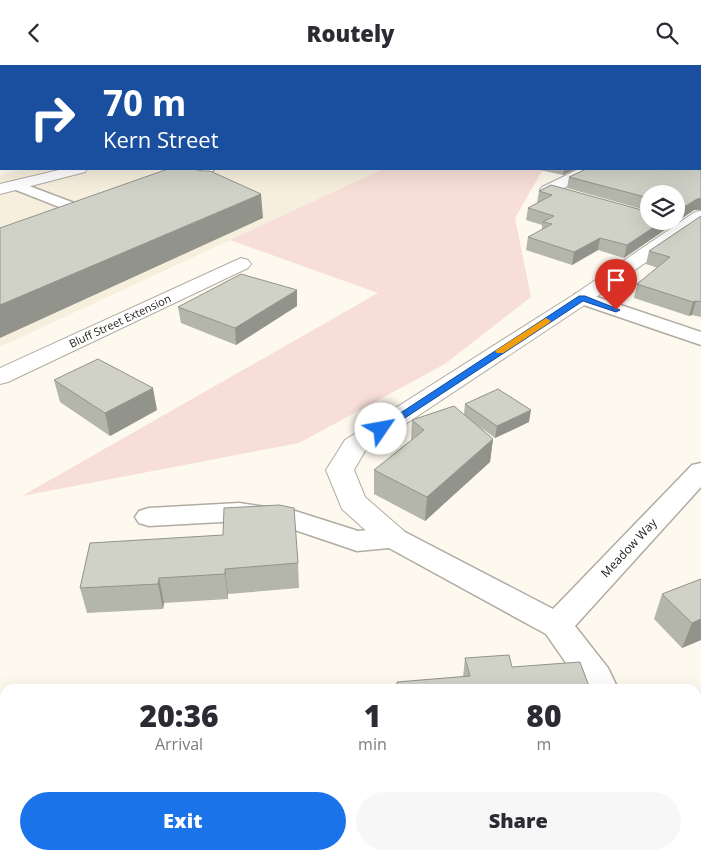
<!DOCTYPE html>
<style>
:root{--surface:#fff;--page:#f7f7f7;--text:#2b2b33;--muted:#7c7c81;--accent:#1a73e8}
body{margin:0;font-family:"Open Sans",sans-serif;background:var(--page);color:var(--text);height:100vh;display:flex;flex-direction:column;font-size:19px;white-space:nowrap}
*{box-sizing:border-box;margin:0}
p{font-size:16px;color:var(--muted)}
.icon{flex:none;width:28px;height:28px;fill:none;stroke:currentColor;stroke-width:2;stroke-linecap:round;stroke-linejoin:round}
.map{position:relative;flex:1;overflow:hidden}
.details{position:absolute;left:0px;top:619px;width:701px;height:176px;display:flex;flex-direction:column;background:var(--surface);border-radius:15px 15px 0 0;box-shadow:0 5px 20px #0002}
.details>*{flex:none}
.hud{position:absolute;left:0px;top:0px;width:701px;height:105px;box-shadow:0 5px 20px #0002;background:#1a4fa0;color:#fff;overflow:hidden}
.fabs{position:absolute;left:640px;top:120px;display:grid;gap:10px}
.fabs a{display:grid;place-items:center;width:45px;height:45px;border-radius:50%;background:var(--surface);box-shadow:0 5px 20px #0002;font-size:25px}
.pin{position:absolute;display:grid;place-items:center;width:42px;height:42px;color:#fff;margin:-51px -21px;border-radius:50% 50% 50% 0;rotate:-45deg;box-shadow:0 0 5px #0007}
.pin .icon{rotate:45deg}
.me{position:absolute;width:55px;margin:-28px;rotate:57deg;stroke-linejoin:round;filter:drop-shadow(0 0 4px #0008)}
.turn{display:flex;align-items:center;gap:18px;height:105px;padding:0 20px;font-size:22px}
.turn .icon{width:65px;height:65px;stroke-width:2.5}
.turn b{display:block;font-size:35px;line-height:42px}
.eta{display:flex;justify-content:space-evenly;align-items:center;height:85px;text-align:center}
.eta b{font-size:30px;font-weight:800;line-height:35px}
.primary-button{display:flex;gap:10px;margin-top:auto;padding:10px 20px}
.primary-button a{flex:1;height:58px;border-radius:30px;background:var(--accent);color:#fff;font-size:20px;font-weight:800;line-height:58px;text-align:center}
.primary-button a+a{background:var(--page);color:var(--text)}
header{display:flex;justify-content:space-between;align-items:center;height:65px;padding:0 20px;background:var(--surface);font-size:22px;font-weight:800}
.map>svg:first-child{display:block}
</style>
<header><svg class="icon" aria-label="back" viewBox="0 0 24 24"><path d="M15 5l-7 7 7 7"/></svg>Routely<svg class="icon" aria-label="search" viewBox="0 0 24 24"><circle cx="10" cy="10" r="6"/><path d="M15 15l6 6"/></svg></header>
<div class="map">
<svg width="701" height="794" viewBox="0 0 701 794">
<rect width="100%" height="100%" fill="#fef9ee"/>
<path fill="#f7efdd" d="M27,104H383L0,282V110Z"/>
<path fill="#f7ded8" d="M383,104H545L541,108L515,153L531,232L445,299L299,378L22,431L378,228L230,175Z"/>
<g fill="none" stroke-linecap="round" stroke-linejoin="round">
<g stroke="#b1aca2" stroke-width="3">
<path id="lane" d="M195,104H214L212,107L175,120H165L163,117L165,114Z
M16,116L90,144L93,153L90,156L77,160L71,158L69,155L77,149L11,123L9,120L11,117Z
M582,227L701,267V280L575,237L573,233L575,229Z
M701,398V422L575,561L608,603L618,624H584L546,569L389,483L357,486L292,464L239,456L149,461L139,458L135,452L139,446L149,443L239,438L295,446L358,466L393,463L403,466L553,544L692,400Z
M627,790H667V794H627Z"/>
</g>
<g stroke="#b1aca2" stroke-width="2">
<path id="street" d="M63,104H87L85,107L0,129V119Z
M579,104H597L595,107L554,128H542L540,125L542,122Z
M701,146V159L589,237L365,386L354,405L365,432L404,466L408,473L404,480L393,484L382,480L342,444L326,405L345,375L575,229L695,147Z
M241,193L248,195L251,199L248,203L8,317L0,319V303Z"/>
</g>
<use href="#lane" fill="#fff" fill-rule="evenodd"/>
<use href="#street" fill="#fff" fill-rule="evenodd"/>
</g>
<path fill="#b4b5ab" d="M0,0L1,1V31L0,30V12H1V11L0,10Z
M414,0H573L569,1H414Z
M700,7H701V145H694L624,193L598,185L572,200L526,185L528,172L542,165V160L526,155L528,143L537,138L539,126L551,120L649,147V156H676V129H649V146L567,123L569,112L586,104H700Z
M535,104H576L563,110Z
M701,151V252L692,250L689,251L634,233L637,219L658,203L646,199L649,186Z
M297,241L236,280L181,258L178,242Z
M54,315L157,345L110,371L60,337Z
M465,339L529,357L495,373L479,361L493,374L490,397L425,456L374,429V405L411,375L412,355L464,349Z
M90,478L298,498L299,523L228,529V534L164,538L163,544L87,548L80,523Z
M701,514V575L682,583L654,554L662,529Z
M465,593L512,602L590,624L396,623L397,617L463,612Z
M5,658V757H0V659Z"/>
<path fill="#92938b" d="M523,0H573L569,1H521Z
M564,104H576L563,110Z
M261,129L263,153L0,273V240Z
M701,133V145H694L624,193L627,180L663,156H676V147L697,134Z
M600,173L598,185L572,200L574,187Z
M297,225V241L236,280L235,263Z
M696,236L692,250L689,251L693,237Z
M153,323L157,345L110,371L105,348Z
M531,345L529,357L495,373L497,361Z
M493,374L490,397L425,456L427,432Z
M225,504L228,529V534L225,509Z
M159,513L164,538L163,544L158,519Z
M701,554V575L682,583L692,558Z"/>
<path fill="#d1d2c7" stroke="#92938b" d="M0,0H13V1H1V24L0,23V12H1V5L0,4Z
M446,0H505L501,1H453Z
M700,7H701V133L697,134L676,147V129H649V133L569,112L586,104H700Z
M168,104H192L203,106H210L261,129L0,240V163Z
M551,120L649,147V156H663L627,180L600,173L574,187L528,172L552,159L543,157L554,151L528,143L552,130L539,126Z
M701,151V237L696,236L693,237L637,219L670,192L649,186Z
M241,209L297,225L235,263L178,242Z
M98,294L153,323L105,348L54,315Z
M498,324L531,345L497,361L465,339Z
M454,341L493,374L427,432L374,405L424,365L412,355Z
M279,440L294,443L298,498L225,504V509L159,513L158,519L80,523L90,478L223,470L224,443Z
M701,514V554L692,558L662,529Z
M509,590L512,602L580,597L590,624H388L397,623V617L470,611L465,593Z
M5,658V735L0,736V659Z"/>
<path fill="#1a73e8" stroke="#114b97" d="M579,231H585L620,245L616,247L583,236L385,366L381,367L376,364Z"/>
<path fill="#f59e0b" d="M546,253L551,256L549,258L503,288H497L495,286Z"/>
<g text-anchor="middle" stroke-width="4.5" stroke-linejoin="round" paint-order="stroke">
<g font-size="11" fill="#1d1b17" stroke="#fff">
<text transform="translate(120 256) rotate(-25)" y="4">Bluff Street Extension</text>
</g>
<g font-size="12" fill="#1d1b17" stroke="#fff">
<text transform="translate(629 483) rotate(-47)" y="4">Meadow Way</text>
</g>
</g>
</svg>
<div class="fabs">
<a><svg class="icon" aria-label="layers" viewBox="0 0 24 24"><path d="M12 4l9 5-9 5-9-5zM3 14l9 5 9-5"/></svg></a>
</div>
<div class="pin" style="left:616px;top:245px;background:#d93025"><svg class="icon" aria-label="arrive" viewBox="0 0 24 24"><path d="M6 21V4h12l-3 4 3 4H6"/></svg></div>
<svg class="me" style="left:381px;top:364px" viewBox="-20 -20 40 40"><circle r="19" fill="#fff"/><path d="M0-13L10 11 0 6-10 11z" fill="#1a73e8"/></svg>
<div class="hud">
<div class="turn"><svg class="icon" aria-label="right" viewBox="0 0 24 24"><path d="M7 20v-9h11M14 6l5 5-5 5"/></svg><div><b>70 m</b>Kern Street</div></div>
</div>
<section class="details">
<div class="eta">
<div><b>20:36</b><p>Arrival</p></div>
<div><b>1</b><p>min</p></div>
<div><b>80</b><p>m</p></div>
</div>
<div class="primary-button"><a>Exit</a><a>Share</a></div>
</section>
</div>
